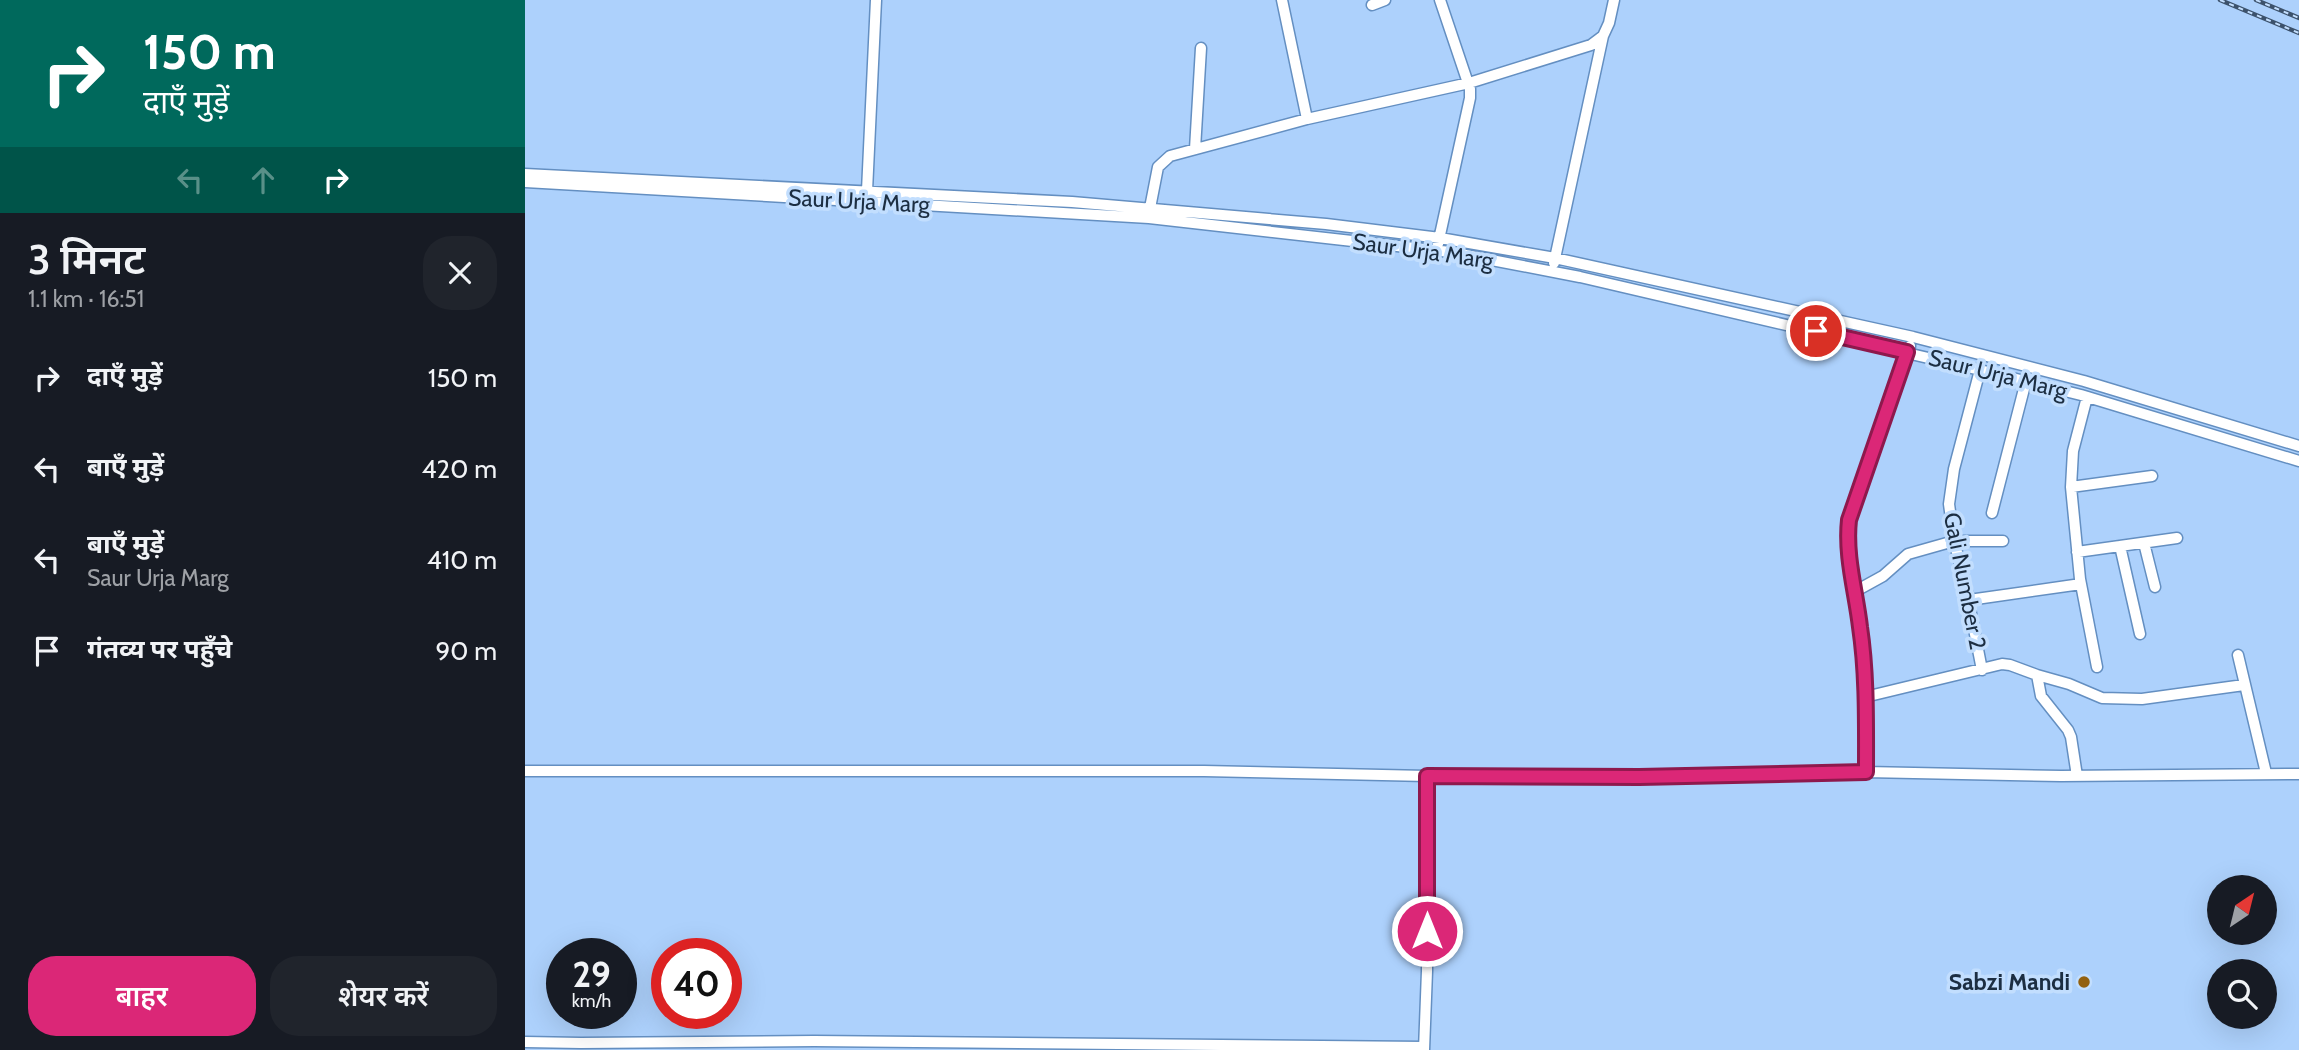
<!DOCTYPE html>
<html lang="hi">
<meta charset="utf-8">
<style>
:root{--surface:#171b24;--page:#20242c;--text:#f1f3f6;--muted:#9ea1a6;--accent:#db2777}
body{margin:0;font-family:Cabin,"Noto Sans Devanagari",sans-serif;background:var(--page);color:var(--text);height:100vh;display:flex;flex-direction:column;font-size:26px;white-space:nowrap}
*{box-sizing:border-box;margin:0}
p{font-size:23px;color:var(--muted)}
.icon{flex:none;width:38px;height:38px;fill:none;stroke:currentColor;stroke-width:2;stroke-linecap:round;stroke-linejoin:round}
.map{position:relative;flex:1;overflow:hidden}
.panel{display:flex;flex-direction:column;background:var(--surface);width:525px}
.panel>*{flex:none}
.guide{background:#00695c;color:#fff;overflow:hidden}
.needle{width:46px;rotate:35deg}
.controls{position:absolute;left:1682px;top:875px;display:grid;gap:14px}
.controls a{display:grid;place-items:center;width:70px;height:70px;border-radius:50%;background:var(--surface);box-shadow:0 7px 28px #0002;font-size:35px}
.speed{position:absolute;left:21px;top:938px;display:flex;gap:14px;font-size:35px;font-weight:700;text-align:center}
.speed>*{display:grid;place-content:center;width:91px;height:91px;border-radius:50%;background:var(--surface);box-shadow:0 7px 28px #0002;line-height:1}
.speed small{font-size:18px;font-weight:400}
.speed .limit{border:10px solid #d22;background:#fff;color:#111}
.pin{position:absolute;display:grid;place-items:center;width:60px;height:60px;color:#fff;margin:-30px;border:4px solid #fff;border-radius:50%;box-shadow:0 2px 7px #0007}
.me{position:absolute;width:77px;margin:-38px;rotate:0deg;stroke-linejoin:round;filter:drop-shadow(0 0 5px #0008)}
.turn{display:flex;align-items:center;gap:24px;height:147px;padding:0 28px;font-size:32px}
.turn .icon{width:91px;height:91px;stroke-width:2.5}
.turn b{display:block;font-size:49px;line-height:60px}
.lanes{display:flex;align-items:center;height:66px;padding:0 28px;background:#0003;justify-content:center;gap:35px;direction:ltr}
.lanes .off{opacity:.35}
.round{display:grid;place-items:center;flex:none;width:74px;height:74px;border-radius:28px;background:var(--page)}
.headline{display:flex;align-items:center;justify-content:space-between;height:119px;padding:0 28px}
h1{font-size:42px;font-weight:600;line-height:52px}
.action{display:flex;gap:14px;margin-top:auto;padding:14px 28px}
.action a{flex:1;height:80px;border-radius:28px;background:var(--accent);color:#fff;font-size:28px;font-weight:600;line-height:80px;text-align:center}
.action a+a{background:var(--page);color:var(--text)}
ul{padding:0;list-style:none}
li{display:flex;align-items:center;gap:21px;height:91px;padding:0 28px}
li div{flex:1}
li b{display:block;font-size:26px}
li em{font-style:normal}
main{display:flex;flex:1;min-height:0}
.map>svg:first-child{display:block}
</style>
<main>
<section class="panel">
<div class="guide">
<div class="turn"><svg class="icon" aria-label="right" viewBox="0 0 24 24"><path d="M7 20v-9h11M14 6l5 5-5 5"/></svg><div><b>150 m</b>दाएँ मुड़ें</div></div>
<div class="lanes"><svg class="icon off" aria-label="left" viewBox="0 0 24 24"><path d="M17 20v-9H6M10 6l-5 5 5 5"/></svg><svg class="icon off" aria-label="ahead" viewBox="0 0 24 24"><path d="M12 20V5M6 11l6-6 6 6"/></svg><svg class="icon" aria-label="right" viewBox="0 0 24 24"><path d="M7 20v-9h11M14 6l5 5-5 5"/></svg></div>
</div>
<div class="headline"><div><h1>3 मिनट</h1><p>1.1 km · 16:51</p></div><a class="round"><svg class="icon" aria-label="close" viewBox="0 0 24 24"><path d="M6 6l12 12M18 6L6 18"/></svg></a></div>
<ul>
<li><svg class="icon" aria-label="right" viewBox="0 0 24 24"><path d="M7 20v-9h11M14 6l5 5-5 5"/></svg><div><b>दाएँ मुड़ें</b></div><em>150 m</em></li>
<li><svg class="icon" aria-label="left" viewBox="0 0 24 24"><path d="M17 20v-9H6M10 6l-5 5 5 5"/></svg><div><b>बाएँ मुड़ें</b></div><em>420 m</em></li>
<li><svg class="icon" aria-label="left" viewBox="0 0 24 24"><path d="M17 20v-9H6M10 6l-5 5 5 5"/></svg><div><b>बाएँ मुड़ें</b><p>Saur Urja Marg</p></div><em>410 m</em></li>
<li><svg class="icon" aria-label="arrive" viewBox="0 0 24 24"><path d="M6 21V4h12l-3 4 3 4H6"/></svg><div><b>गंतव्य पर पहुँचे</b></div><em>90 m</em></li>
</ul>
<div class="action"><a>बाहर</a><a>शेयर करें</a></div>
</section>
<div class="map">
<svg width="1774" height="1050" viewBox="0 0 1774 1050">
<rect width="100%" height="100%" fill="#add1fc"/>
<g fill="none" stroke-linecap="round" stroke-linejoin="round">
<g stroke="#648fc1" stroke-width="13">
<path id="minor" d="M757,0L782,119
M847,5L860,0
M670,149L676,48
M0,174L547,202L801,224L915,238L1030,258L1388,337L1559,381L1774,446
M0,182L624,218L925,252L1055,277L1455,370L1556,395L1774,461
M342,191L351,0
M625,208L633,167L645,156L782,119L944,83L1066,45L1078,36
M913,244L945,98V89L915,0
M1029,263L1078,36L1084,23L1089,0
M1455,370L1429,469L1424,504L1429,541L1440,583L1457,670
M1562,397L1548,451L1546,487L1555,579L1572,667
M1546,487L1627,476
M1467,513L1501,381
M1619,543L1630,587
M1595,546L1615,634
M1552,552L1652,538
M1329,592L1358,576L1383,554L1429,541H1478
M1444,600L1556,584
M1713,655L1741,773
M1512,675L1516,696L1543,730L1546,737L1552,776
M1340,697L1477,664L1485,665L1512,675L1544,684L1577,698L1617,699L1719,685
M0,771H679L902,776L1114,777L1341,772L1536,776L1774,774
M1341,772C1341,724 1342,674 1336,627C1331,592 1320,556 1324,520L1385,346
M0,1042L56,1043L289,1041L899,1047
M899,1050L902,971V776"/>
</g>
<use href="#minor" stroke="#fff" stroke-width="10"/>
<g stroke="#3c526c" stroke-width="4.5">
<path id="rail" d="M1695,0L1774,33
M1731,0L1774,18"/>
</g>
<use href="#rail" stroke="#c2defe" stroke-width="2" stroke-dasharray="5" stroke-linecap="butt"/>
</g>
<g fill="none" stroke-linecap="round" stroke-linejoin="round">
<g stroke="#8e194d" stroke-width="18">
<path id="route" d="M902,931V776L1114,777L1341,772C1341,724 1342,674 1335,627C1331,592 1320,556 1324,520L1382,352L1291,331"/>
</g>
<use href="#route" stroke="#db2777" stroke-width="12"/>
</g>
<circle fill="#92600f" stroke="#c2defe" stroke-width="2.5" cx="1559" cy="982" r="7"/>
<g text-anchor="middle" stroke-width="7" stroke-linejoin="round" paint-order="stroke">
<g font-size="23" fill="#1c2e42" stroke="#c2defe">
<text transform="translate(334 201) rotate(3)" y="8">Saur Urja Marg</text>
<text transform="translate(898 251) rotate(8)" y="8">Saur Urja Marg</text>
<text transform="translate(1473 374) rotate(14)" y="8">Saur Urja Marg</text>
<text transform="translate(1440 581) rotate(79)" y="8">Gali Number 2</text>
</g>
<g font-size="23" font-weight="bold" fill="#1c2e42" stroke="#c2defe" text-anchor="end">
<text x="1545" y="990">Sabzi Mandi</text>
</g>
</g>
</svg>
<div class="controls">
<a><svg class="needle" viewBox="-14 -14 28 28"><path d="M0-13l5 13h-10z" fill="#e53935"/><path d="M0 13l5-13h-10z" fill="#9ea1a6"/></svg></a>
<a><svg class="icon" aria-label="search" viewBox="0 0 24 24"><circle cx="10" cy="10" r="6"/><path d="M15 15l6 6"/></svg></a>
</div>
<div class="speed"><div>29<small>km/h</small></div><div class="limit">40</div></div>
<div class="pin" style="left:1291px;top:331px;background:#d93025"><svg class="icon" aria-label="arrive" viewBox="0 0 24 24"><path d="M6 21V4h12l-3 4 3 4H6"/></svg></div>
<svg class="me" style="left:902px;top:931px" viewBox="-20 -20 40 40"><circle r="17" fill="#db2777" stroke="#fff" stroke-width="3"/><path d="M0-11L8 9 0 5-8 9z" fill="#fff"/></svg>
</div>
</main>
